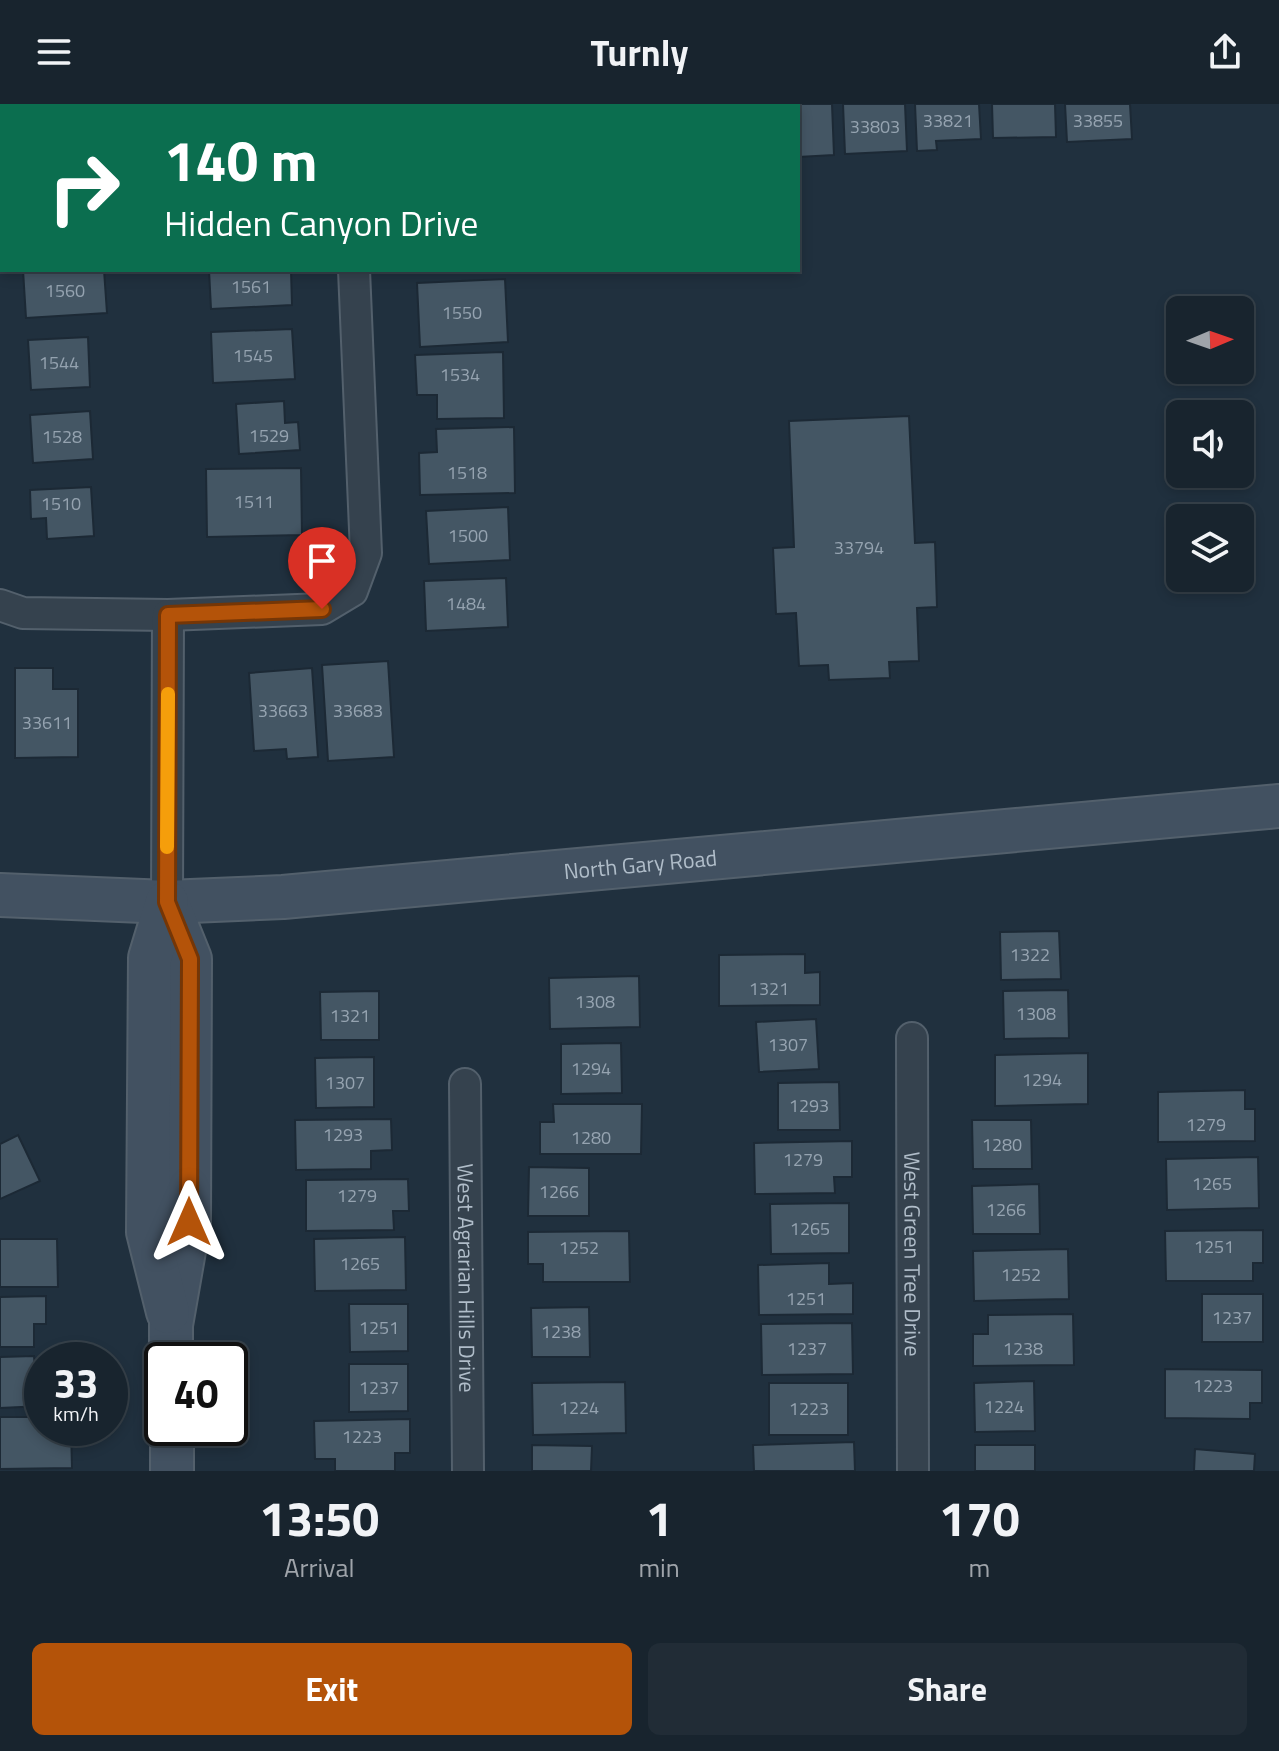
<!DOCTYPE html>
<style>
:root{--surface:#18242e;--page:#212c36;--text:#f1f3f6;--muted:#9fa4aa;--line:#36414a;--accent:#b45309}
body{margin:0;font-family:"Titillium Web",sans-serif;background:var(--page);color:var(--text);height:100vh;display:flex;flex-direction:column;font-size:30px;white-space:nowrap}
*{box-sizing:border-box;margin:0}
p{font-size:26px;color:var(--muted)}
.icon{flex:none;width:44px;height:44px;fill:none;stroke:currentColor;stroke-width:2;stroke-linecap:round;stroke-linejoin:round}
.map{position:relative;height:1367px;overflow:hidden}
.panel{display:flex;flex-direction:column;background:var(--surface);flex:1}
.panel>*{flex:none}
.banner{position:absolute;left:0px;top:0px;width:800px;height:168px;box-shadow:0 4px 12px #0003,0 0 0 2px var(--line);background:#0b6e4f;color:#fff;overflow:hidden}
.needle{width:52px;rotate:88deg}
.buttons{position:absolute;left:1166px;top:192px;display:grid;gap:16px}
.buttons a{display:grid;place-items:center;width:88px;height:88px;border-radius:12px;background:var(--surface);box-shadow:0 4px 12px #0003,0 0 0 2px var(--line);font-size:40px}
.speed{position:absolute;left:24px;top:1238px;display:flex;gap:16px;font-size:40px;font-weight:700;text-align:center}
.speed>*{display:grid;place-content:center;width:104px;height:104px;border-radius:50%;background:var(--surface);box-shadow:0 4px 12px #0003,0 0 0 2px var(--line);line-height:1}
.speed small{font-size:20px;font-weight:400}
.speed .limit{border:4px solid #111;border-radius:12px;background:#fff;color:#111}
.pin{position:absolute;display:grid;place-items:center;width:68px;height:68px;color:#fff;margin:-82px -34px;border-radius:50% 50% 50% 0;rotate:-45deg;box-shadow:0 0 8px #0007}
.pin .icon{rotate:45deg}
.me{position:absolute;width:88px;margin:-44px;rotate:0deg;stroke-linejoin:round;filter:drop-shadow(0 0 6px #0008)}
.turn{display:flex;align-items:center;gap:28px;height:168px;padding:0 32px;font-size:36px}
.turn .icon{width:104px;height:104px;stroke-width:2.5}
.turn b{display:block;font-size:56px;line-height:68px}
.eta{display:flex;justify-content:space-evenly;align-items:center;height:136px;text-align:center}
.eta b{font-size:48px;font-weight:700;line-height:56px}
.button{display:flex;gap:16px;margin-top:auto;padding:16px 32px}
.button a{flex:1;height:92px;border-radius:12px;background:var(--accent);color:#fff;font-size:32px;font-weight:700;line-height:92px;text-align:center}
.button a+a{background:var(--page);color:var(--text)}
header{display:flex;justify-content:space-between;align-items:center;height:104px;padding:0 32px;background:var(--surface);font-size:36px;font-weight:700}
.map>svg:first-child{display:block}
</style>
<header><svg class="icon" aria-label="menu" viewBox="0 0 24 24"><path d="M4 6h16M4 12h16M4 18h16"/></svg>Turnly<svg class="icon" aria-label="share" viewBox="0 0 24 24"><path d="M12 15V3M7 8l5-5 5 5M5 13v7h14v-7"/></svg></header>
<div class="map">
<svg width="1279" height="1367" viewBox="0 0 1279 1367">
<rect width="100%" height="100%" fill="#20303e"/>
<path fill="#445664" stroke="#1c2935" stroke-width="2" d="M410,0H493V2H410Z
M546,0H609V2H546Z
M618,0H683V2H618Z
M691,0H757V2H691Z
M765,0H832L834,51L798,53V2Z
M843,0H905L907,47L845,50Z
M915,0H979L981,35L936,37L937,46L917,47Z
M992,0H1055L1056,33L993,34Z
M1065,0H1130L1132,35L1067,38Z
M23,166H104L107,209L26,214Z
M209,166H291L292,201L211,205Z
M505,175L508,238L420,243L417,179Z
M292,225L295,275L213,279L211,228Z
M88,233L90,283L31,286L28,236Z
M503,248L504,314L437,315V291H417L415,251Z
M284,297L285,319L298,318L300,346L239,350L236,300Z
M90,307L93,355L33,359L30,311Z
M909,312L915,439L935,438L937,503L917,504L919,557L889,558L890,574L829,576L828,561L799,562L796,509L776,510L773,444L794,443L789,317Z
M514,323L515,389L420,391L419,349L437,348L436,325Z
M301,364L302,431L207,433L206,365Z
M91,383L94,432L47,435L46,414L31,415L30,386Z
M508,403L510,456L429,460L426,407Z
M506,474L508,523L426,527L424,477Z
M388,557L394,653L328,657L322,561Z
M15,564H53V585H78V653L15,654Z
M312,564L318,653L287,655L286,645L254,647L249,569Z
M1059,827L1061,875L1001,876L1000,828Z
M805,850V869L820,868V901L719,902V851Z
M639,872L640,923L550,925L549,874Z
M1068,886L1069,934L1004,935L1003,887Z
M379,887V936H321L320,888Z
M816,915L819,965L759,968L756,918Z
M621,939L622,989L561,990V940Z
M1088,949V1000L995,1002V951Z
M374,953V1003L316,1004L315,954Z
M839,978L840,1026H778V979Z
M1245,986V1005H1255V1037L1158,1038V988Z
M553,1000H642L641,1050H540V1018H554Z
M391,1015L392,1046L371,1047V1065L296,1066L295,1016Z
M972,1016H1031L1032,1065H973Z
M18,1031L40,1077L0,1095V1040Z
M852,1037V1073H834L835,1089L755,1090L754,1039Z
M1258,1053L1259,1104L1167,1106L1166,1055Z
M529,1063L589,1064V1112H528Z
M408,1075L409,1107H393L394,1126L306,1127V1076Z
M1039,1080L1040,1130H973L972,1082Z
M849,1099V1149L771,1150L770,1100Z
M1263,1126V1159H1253V1177H1166L1165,1127Z
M629,1127L630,1178H543V1160H528V1128Z
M405,1133L406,1186L315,1187L314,1135Z
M0,1135H57L58,1183H0Z
M1068,1145L1069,1195L974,1197L973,1147Z
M829,1159V1180L853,1179V1210L759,1211L758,1161Z
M1202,1190H1263V1238H1202Z
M46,1192V1220H34V1243H0V1193Z
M349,1200H408V1247L350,1248Z
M589,1203L590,1253H532L531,1204Z
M1073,1210L1074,1261L973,1262V1230H988V1211Z
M852,1219L853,1270L762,1271L761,1220Z
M34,1252L36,1277H42V1302L0,1304V1253Z
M349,1260H408V1307L349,1308Z
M1165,1265L1262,1266V1299H1250V1315L1165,1314Z
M1034,1277L1035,1327L975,1328L974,1279Z
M625,1278L626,1329L533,1331L532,1279Z
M769,1279H848V1331H769Z
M0,1313H42V1324H71L72,1364L0,1365Z
M410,1315V1349H395V1367H335V1355H315L314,1317Z
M854,1338L855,1367H754L753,1341Z
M532,1341L592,1342L591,1367H532Z
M975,1341H1035V1367H975Z
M1195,1345L1255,1350L1254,1367H1194Z"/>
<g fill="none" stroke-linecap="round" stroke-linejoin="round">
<g stroke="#53606c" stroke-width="34">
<g id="street">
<path d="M347,0V2"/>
<path d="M0,501L23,509L168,511L322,505L352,487L366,449L354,166"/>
<path d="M167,798L168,511"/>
<path id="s1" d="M912,934L913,1367"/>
<path id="s2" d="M465,980L468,1367"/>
</g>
</g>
<g stroke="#53606c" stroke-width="46">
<g id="secondary">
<path id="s3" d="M0,791L167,798L283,793L1279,702"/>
<path d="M167,798L190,855L189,1118L171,1221V1256"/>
<path d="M167,798L150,854L148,1128L168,1208"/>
<path d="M172,1324V1367"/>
</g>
</g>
<use href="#street" stroke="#35424e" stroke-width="30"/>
<use href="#secondary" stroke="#425161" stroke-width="42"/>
</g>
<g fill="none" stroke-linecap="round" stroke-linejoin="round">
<g stroke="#753606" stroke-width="20">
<path id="route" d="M189,1118L190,855L167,798L168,511L322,505"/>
</g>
<use href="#route" stroke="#b45309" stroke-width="14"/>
<path stroke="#f59e0b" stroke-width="14" d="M167,743L168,590"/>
</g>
<g text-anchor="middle" stroke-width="8" stroke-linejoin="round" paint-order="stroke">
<g font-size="18" fill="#95a3b0">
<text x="948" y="23">33821</text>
<text x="1098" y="23">33855</text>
<text x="875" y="29">33803</text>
<text x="251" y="189">1561</text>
<text x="65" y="193">1560</text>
<text x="462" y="215">1550</text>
<text x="253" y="258">1545</text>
<text x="59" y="265">1544</text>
<text x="460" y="277">1534</text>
<text x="269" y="338">1529</text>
<text x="62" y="339">1528</text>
<text x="467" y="375">1518</text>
<text x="254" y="404">1511</text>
<text x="61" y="406">1510</text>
<text x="468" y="438">1500</text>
<text x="859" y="450">33794</text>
<text x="466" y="506">1484</text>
<text x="283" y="613">33663</text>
<text x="358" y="613">33683</text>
<text x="47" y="625">33611</text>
<text x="1030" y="857">1322</text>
<text x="769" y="891">1321</text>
<text x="595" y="904">1308</text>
<text x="1036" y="916">1308</text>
<text x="350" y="918">1321</text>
<text x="788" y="947">1307</text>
<text x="591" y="971">1294</text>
<text x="1042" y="982">1294</text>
<text x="345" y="985">1307</text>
<text x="809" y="1008">1293</text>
<text x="1206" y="1027">1279</text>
<text x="343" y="1037">1293</text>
<text x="591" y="1040">1280</text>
<text x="1002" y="1047">1280</text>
<text x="803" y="1062">1279</text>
<text x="1212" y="1086">1265</text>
<text x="559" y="1094">1266</text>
<text x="357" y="1098">1279</text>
<text x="1006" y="1112">1266</text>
<text x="810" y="1131">1265</text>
<text x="1214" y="1149">1251</text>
<text x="579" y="1150">1252</text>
<text x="360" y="1166">1265</text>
<text x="1021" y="1177">1252</text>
<text x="806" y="1201">1251</text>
<text x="1232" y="1220">1237</text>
<text x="379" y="1230">1251</text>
<text x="561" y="1234">1238</text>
<text x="807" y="1251">1237</text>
<text x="1023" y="1251">1238</text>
<text x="1213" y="1288">1223</text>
<text x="379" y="1290">1237</text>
<text x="1004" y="1309">1224</text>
<text x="579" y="1310">1224</text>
<text x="809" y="1311">1223</text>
<text x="362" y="1339">1223</text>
</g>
<g font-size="22" fill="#b0bdc9" stroke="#1a2733">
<text dy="8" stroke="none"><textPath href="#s3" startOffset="642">North Gary Road</textPath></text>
<text dy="8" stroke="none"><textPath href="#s1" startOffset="216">West Green Tree Drive</textPath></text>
<text dy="8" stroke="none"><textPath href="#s2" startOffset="194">West Agrarian Hills Drive</textPath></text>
</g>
</g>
</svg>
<div class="buttons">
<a><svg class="needle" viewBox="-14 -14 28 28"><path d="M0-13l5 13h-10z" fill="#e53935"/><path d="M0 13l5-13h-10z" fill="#9fa4aa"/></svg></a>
<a><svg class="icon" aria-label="sound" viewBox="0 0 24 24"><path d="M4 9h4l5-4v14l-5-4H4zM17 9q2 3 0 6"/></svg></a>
<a><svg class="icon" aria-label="layers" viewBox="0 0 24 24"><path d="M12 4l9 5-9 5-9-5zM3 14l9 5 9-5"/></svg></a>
</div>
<div class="speed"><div>33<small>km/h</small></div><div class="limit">40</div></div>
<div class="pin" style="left:322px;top:505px;background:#d93025"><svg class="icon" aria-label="arrive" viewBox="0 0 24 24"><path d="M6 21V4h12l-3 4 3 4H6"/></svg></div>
<svg class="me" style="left:189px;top:1118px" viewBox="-20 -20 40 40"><path d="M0-17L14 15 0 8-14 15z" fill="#b45309" stroke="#fff" stroke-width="4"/></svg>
<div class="banner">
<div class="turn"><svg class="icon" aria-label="right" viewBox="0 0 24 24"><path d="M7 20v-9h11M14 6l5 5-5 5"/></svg><div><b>140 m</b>Hidden Canyon Drive</div></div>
</div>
</div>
<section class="panel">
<div class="eta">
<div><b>13:50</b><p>Arrival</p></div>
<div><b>1</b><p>min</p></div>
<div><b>170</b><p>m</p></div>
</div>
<div class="button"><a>Exit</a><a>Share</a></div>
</section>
